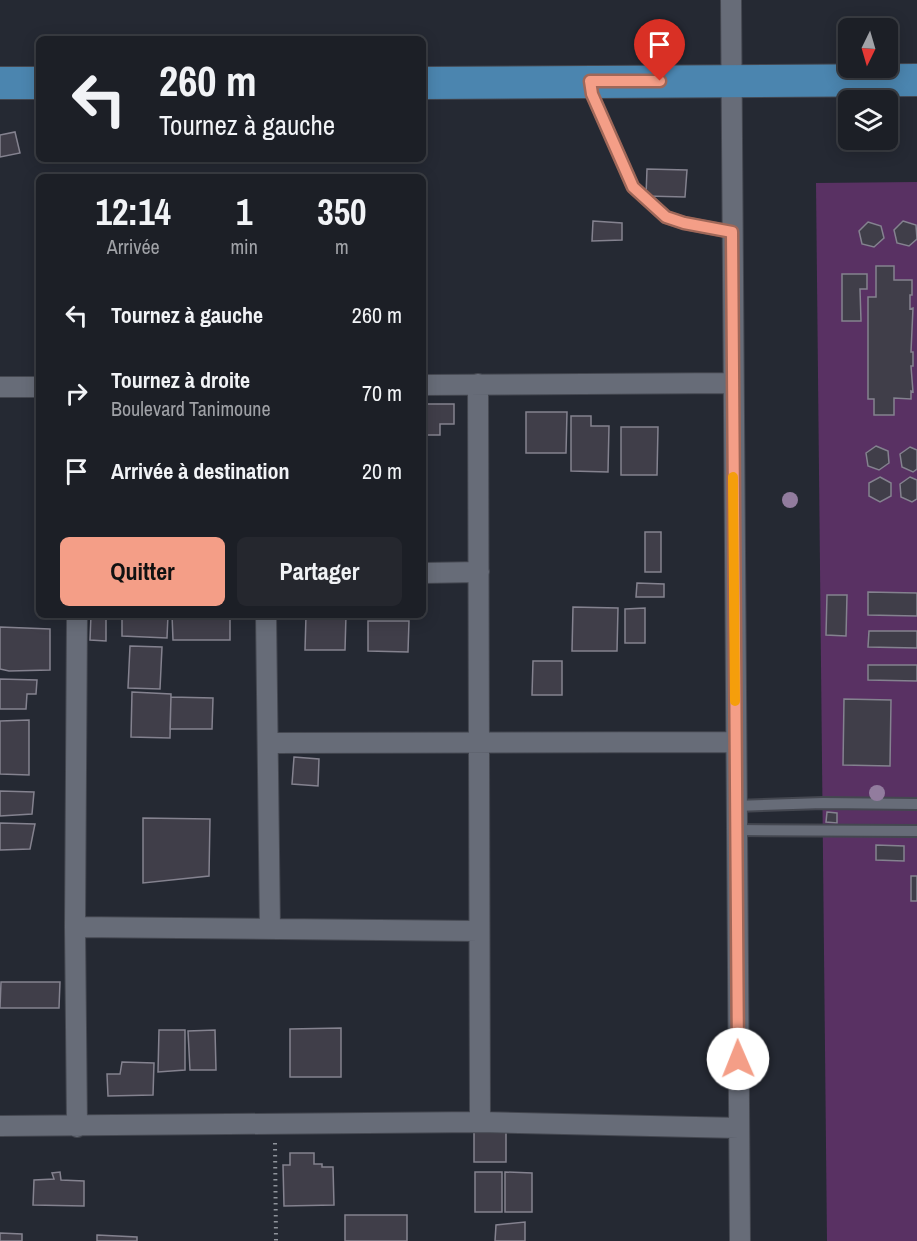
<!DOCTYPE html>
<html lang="fr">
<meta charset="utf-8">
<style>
:root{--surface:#1c1f26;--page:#25272e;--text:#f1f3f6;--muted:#a0a2a7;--line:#3a3d43;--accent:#f49e87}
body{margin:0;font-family:"Archivo Narrow",sans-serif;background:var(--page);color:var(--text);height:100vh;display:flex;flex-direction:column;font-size:22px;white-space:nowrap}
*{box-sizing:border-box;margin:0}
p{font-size:20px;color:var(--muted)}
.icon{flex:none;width:33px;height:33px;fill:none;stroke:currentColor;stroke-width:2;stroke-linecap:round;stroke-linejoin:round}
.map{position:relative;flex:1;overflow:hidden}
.sheet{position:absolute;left:36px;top:174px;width:390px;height:444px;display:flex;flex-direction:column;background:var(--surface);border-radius:9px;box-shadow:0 3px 15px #0003,0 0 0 2px var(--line)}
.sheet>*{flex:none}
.banner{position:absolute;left:36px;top:36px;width:390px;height:126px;border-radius:9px;box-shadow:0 3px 15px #0003,0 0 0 2px var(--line);background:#1c1f26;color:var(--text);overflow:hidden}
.needle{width:39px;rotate:185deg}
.controls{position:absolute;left:838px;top:18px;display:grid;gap:12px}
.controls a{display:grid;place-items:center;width:60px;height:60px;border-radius:9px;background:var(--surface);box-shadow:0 3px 15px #0003,0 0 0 2px var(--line);font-size:30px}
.pin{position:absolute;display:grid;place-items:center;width:51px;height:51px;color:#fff;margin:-62px -26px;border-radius:50% 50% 50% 0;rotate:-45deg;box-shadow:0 0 6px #0007}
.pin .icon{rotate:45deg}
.me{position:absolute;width:66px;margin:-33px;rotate:359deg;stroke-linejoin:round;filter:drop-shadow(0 0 4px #0008)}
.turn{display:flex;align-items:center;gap:21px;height:126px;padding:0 24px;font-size:27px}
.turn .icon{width:78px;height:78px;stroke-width:2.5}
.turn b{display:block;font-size:42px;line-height:51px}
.eta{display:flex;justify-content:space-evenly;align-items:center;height:102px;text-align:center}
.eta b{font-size:36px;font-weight:800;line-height:42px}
.action{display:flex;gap:12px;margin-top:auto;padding:12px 24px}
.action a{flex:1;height:69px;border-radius:9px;background:var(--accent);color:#111;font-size:24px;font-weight:800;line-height:69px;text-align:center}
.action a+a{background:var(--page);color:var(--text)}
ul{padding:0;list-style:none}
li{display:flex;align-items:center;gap:18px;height:78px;padding:0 24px}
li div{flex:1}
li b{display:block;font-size:22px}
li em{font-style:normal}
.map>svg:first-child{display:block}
</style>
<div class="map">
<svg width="917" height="1241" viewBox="0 0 917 1241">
<rect width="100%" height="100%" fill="#252933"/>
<path fill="#593163" d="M917,182V1241H827L816,183Z"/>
<path fill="#403e49" stroke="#84828f" stroke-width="1.5" d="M15,132L20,153L0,157V135Z
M647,169L687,170L685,197L646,196Z
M593,221L622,223V240L592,241Z
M903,221L916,225L917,239L909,246L897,243L894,230Z
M868,222L881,226L884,238L874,247L862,244L859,231Z
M876,266H894V280H912V295H910V309L913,308L911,352H913V366H911L913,392L911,391V399L894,398V415H874V399H868V297H876Z
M842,274H867V289H860L861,321H842Z
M423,404H454V424H440V435H423Z
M526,412H567L566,453H526Z
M571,416H591V426H609L608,472L571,471Z
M621,427H658L657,475H621Z
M876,446L888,451L889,463L879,470L868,466L866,453Z
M910,447L917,450V469L913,472L902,467L900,454Z
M880,477L891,483V496L880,502L869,496V483Z
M910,477L917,480V499L912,502L901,497L900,484Z
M645,532H661V572H645Z
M637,583L664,584V597H636Z
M868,592L917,593V616L868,615Z
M827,595H847L846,636L826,635Z
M573,607L618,608L617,651H572Z
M645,608V643H625V609Z
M91,615H106V641L90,640Z
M122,615H168L167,638L122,636Z
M172,615H230V640H173Z
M306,615H346L345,650H305Z
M368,621H409L408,652L368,651Z
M0,627L50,629V670L9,671L0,669Z
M869,631H917V648L868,647Z
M130,646L162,647L160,689L128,688Z
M533,661H562V695H532Z
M868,665H917V681L868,680Z
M0,679L37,680L36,694H27L26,709H0Z
M132,692L171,694L170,738L131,737Z
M171,697L213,698L212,729H170Z
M844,699L891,700L890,766L843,765Z
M29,720V775L0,774V721Z
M294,757L319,759L318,786L292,784Z
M0,791L34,792L32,814L0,816Z
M827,812L837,813V823L826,822Z
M143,818L210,819L209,876L143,883Z
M0,823L35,824L30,849L0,850Z
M876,845L904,846V861L876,860Z
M911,876H917V901H911Z
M1,982H60L59,1008H0Z
M341,1028V1077H290V1029Z
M159,1030H185V1070L158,1072Z
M215,1030L216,1070H190L188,1031Z
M122,1062L154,1063L153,1095L108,1096L107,1074H120Z
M474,1132H506V1162H474Z
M290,1153H314V1164H322V1167H333L334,1205L284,1206L283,1165H290Z
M60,1172L61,1180L84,1181V1206L33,1205L34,1180L54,1179L52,1173Z
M475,1172H502V1212H475Z
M505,1172L532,1173V1212H505Z
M345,1215H407V1241H345Z
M525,1222V1241H495L496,1225Z
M0,1233L22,1234V1241H0Z
M97,1235L137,1237V1241H97Z"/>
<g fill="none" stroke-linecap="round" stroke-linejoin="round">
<g stroke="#444750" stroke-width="14">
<path id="service" d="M591,86L592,94L633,187L666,217L684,223L732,232
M736,806L823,803L917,804
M736,830L917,831"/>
</g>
<g stroke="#444750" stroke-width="22">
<path id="minor" d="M731,0L740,1241
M478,384L480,1122
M423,385L733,383
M0,387H39
M423,573L479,572
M266,615L270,929
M268,743L736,742
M75,927L479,931
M0,1126L480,1122L739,1128
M77,1127L75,927L77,615"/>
</g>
<g stroke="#444750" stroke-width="34">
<path id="primary" d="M0,83H39
M423,83L917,80"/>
</g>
<path stroke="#8f939b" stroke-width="4" stroke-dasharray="1.5 4.5" stroke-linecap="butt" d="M275,1143L276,1241"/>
<use href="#service" stroke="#676c78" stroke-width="10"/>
<use href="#minor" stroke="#676c78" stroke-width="20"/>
<use href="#primary" stroke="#4b85af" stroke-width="32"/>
</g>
<g fill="#927c9e">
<circle cx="790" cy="500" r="8"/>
<circle cx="877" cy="793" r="8"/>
</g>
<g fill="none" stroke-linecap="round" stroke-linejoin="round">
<g stroke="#9f6758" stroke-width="15">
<path id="route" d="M660,81H590L592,94L633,187L666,217L684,223L732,232L738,1059"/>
</g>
<use href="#route" stroke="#f49e87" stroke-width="10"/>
<path stroke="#f59e0b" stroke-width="10" d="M733,477L735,701"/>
</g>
</svg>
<div class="controls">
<a><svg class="needle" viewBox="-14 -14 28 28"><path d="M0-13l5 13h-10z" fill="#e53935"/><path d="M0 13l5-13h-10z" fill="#a0a2a7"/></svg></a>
<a><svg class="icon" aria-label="layers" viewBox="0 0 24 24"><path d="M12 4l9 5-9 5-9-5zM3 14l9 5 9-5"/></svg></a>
</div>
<div class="pin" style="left:660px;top:81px;background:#d93025"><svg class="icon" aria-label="arrive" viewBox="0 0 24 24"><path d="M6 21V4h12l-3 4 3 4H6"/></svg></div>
<svg class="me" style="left:738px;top:1059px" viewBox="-20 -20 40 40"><circle r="19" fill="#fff"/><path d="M0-13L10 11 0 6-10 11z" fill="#f49e87"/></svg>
<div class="banner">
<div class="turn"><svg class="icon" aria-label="left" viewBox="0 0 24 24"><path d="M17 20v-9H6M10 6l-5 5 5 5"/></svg><div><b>260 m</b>Tournez à gauche</div></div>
</div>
<section class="sheet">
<div class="eta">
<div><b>12:14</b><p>Arrivée</p></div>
<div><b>1</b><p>min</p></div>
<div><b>350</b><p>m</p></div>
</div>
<ul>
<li><svg class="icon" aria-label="left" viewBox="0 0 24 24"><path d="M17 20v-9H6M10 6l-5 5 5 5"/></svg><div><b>Tournez à gauche</b></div><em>260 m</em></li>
<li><svg class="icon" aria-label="right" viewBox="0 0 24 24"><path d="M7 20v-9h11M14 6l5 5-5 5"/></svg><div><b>Tournez à droite</b><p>Boulevard Tanimoune</p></div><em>70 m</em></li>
<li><svg class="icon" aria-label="arrive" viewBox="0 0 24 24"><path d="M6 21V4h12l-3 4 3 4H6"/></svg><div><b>Arrivée à destination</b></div><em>20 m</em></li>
</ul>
<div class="action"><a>Quitter</a><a>Partager</a></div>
</section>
</div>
